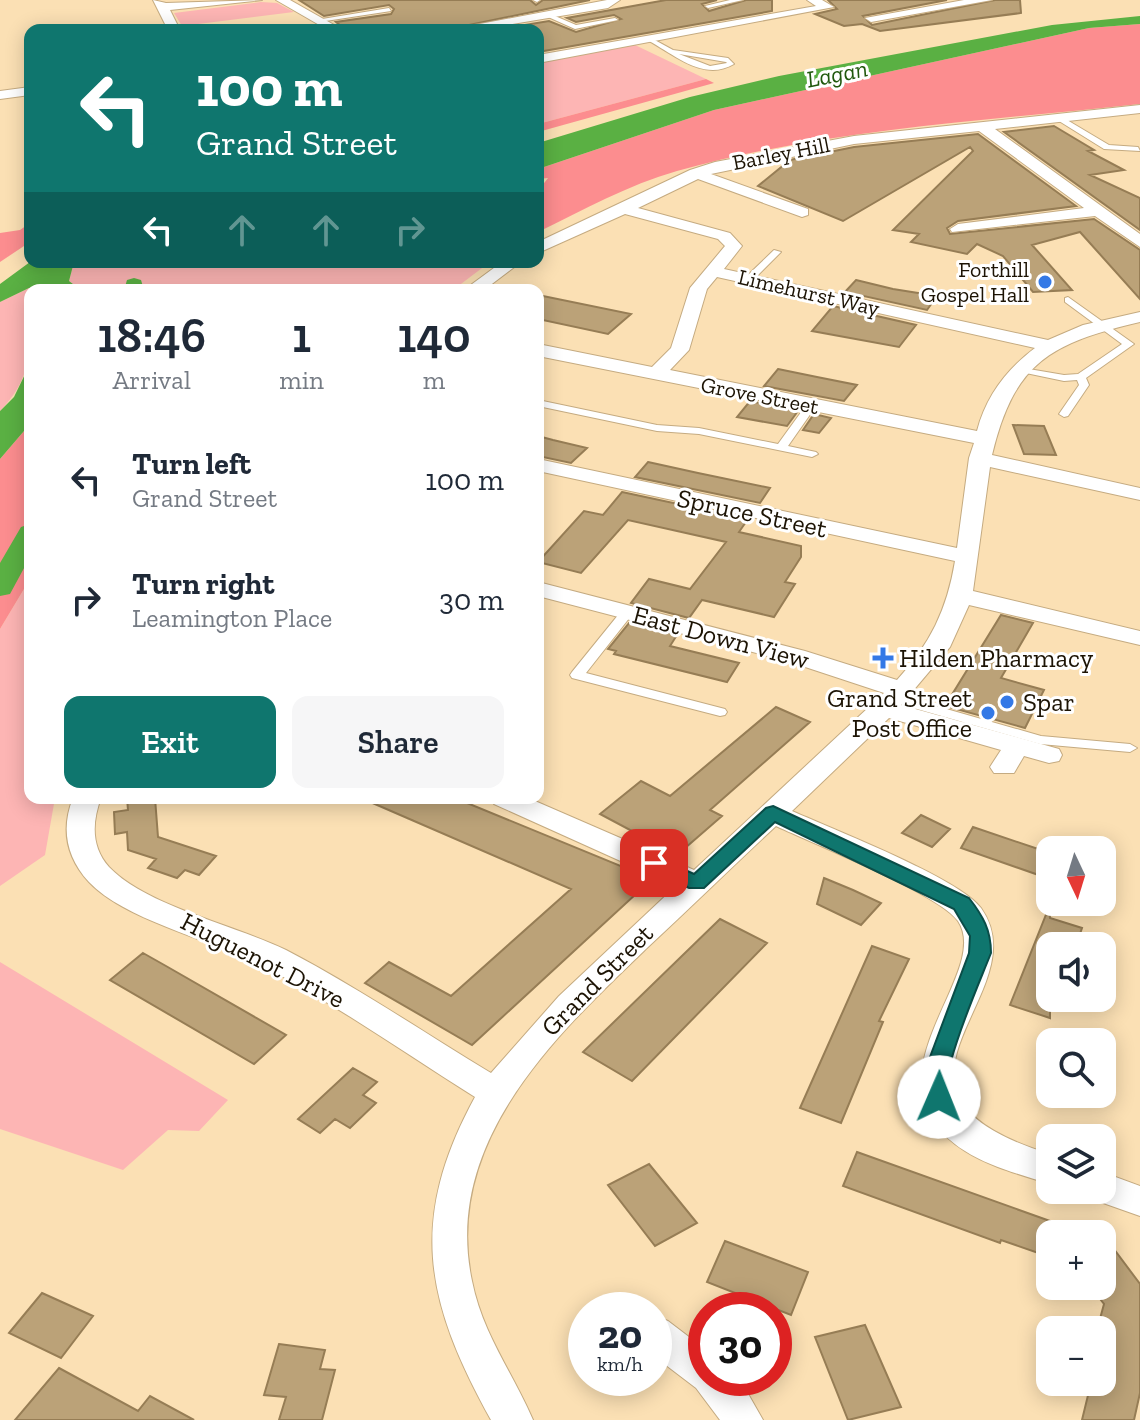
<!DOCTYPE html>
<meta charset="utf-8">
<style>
:root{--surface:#fff;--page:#f6f6f7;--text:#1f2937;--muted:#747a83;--accent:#0f766e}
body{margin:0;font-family:"Zilla Slab",serif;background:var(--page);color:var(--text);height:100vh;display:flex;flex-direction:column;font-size:30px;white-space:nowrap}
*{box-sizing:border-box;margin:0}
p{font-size:26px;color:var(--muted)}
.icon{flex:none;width:44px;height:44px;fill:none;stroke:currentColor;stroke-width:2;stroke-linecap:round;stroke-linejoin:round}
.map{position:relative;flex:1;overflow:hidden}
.sheet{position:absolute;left:24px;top:284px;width:520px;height:520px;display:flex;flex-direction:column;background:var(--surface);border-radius:16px;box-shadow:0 4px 20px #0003}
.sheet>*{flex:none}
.hud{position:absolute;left:24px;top:24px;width:520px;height:244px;border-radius:16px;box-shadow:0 4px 20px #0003;background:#0f766e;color:#fff;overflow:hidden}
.needle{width:52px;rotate:176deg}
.tools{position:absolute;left:1036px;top:836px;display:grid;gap:16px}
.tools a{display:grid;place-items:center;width:80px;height:80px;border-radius:16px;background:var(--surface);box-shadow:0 4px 20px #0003;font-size:40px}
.speed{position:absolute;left:568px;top:1292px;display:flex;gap:16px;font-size:40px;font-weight:700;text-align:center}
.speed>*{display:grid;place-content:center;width:104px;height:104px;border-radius:50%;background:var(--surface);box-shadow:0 4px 20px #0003;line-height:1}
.speed small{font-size:20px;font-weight:400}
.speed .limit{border:12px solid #d22;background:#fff;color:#111}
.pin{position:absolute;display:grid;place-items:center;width:68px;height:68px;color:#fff;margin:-34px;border-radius:16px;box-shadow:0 4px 12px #0006}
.me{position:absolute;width:88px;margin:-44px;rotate:1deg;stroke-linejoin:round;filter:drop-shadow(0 0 6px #0008)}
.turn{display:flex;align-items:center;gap:28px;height:168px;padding:0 40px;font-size:36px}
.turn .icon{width:104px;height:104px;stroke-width:2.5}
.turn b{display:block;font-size:56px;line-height:68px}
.lanes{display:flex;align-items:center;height:76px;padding:0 40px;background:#0003;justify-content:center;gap:40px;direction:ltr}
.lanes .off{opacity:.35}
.eta{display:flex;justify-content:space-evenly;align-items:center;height:136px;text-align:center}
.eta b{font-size:48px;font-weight:600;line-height:56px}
.action{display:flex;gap:16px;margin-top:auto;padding:16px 40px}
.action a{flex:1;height:92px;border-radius:16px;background:var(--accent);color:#fff;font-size:32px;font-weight:600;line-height:92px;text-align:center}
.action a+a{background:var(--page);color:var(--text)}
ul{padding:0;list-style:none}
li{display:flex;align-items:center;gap:24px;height:120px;padding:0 40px}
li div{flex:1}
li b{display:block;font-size:30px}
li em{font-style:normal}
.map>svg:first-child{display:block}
</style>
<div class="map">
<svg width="1140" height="1420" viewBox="0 0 1140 1420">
<rect width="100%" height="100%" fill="#fbe0b4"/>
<path fill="#fdb5b4" d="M261,2L277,3L294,12L182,26L174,13Z
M635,45L706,79L538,124V62Z
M74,262H490L453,290H81L69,281Z
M45,285L50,290H30C30,338 37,374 0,411V302L29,288Z
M30,579V798H55L45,855L0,886V629Z
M0,962L228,1100L199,1131L168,1130L123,1170L0,1129Z"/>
<path fill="#fc8d8f" d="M1140,24V104C985,121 827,129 677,171C628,185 583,210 538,232V191L548,178L538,179V169L714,110L1089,28Z
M706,79L714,83L538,132V124Z
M30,223V242L0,262V233L20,230Z
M30,424V579L0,629V459Z"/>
<path fill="#5ab043" d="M1140,16V24L1089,28L714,110L538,169V143L690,97L779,76L1052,25Z
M30,262H74L69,281L81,290H50L45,285L29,288L0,302V284Z
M30,364V424L0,459V411L14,397Z"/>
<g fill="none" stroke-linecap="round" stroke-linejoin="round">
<path fill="#5ab043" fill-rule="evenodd" d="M134,278L141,280L144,290H124L127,280Z
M30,524V557L10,594L0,596V563L21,527Z"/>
</g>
<path fill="#bba278" stroke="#967d55" stroke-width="2" d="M299,0H530L536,5L543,0H590L445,30H346L336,22L391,14L394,9L389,5L324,16Z
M666,0H717L702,4L709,11L746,0H772V11L538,52V30H494L549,21L576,32L621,19L614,15L576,22L567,18Z
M828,0H947L863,16L872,25L995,0H1020L1021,13L880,31L862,24L844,26L815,14L837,9Z
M1054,126L1094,150L1088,151L1124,170L1090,175L1140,198V230L1004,132Z
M978,134L1076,206L958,221L947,228L950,234L1094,219L1140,250V299L1080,232L1032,245L1072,290L1033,292L1003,256L977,244L967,254L911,242L919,234L893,230L973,151L970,147L843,221L758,186L790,160L854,147Z
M856,280L893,289L937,296L927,310L845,292Z
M538,295L631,314L608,334L538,319Z
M833,306L916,325L899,347L812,331Z
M778,369L817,377L857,385L844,401L764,386Z
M750,401L798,411L787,426L737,417Z
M814,414L831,418L819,433L803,430Z
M1013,425L1044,426L1056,455L1024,454Z
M538,436L553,440L587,448L571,463L538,456Z
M648,462L698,473L770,488L760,503L635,477Z
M622,492L748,519L739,532L801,546V557L785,582L795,584L774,617L702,600L689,618L631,603L649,579L690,589L726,542L628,520L581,573L538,562L584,511L603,515Z
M1001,615L1033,623L1001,678L1044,690L1025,728L945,706Z
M629,623L677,635L670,646L739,663L727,682L614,654L616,651L608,649Z
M776,707L810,722L710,810L722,816L677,855L600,814L641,781L670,796Z
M127,798H155L158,837L216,856L199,875L185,870L177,878L148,868L156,859L128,850L127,832L115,834L114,812L128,810Z
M361,798H455L650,878L649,882L472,1045L365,983L389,962L451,996L571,889Z
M921,815L950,829L932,847L902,833Z
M973,827L1050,853V879L961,848Z
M824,878L853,890L881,903L861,925L817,904Z
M1049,907L1050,918L1082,928L1076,946H1050V1018L1010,1005Z
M720,919L767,943L632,1081L583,1052Z
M872,946L909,959L879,1021L883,1022L841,1123L800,1108Z
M143,953L166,966L286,1035L254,1064L110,980Z
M353,1068L377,1082L363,1095L376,1103L350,1128L335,1119L320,1133L298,1119Z
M857,1152L1050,1221V1257L1001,1240L1000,1243L843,1186Z
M649,1164L697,1223L655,1246L608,1185Z
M1102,1233L1140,1284V1393L1134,1420H1082L1090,1387L1102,1392V1330H1097L1104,1304L1090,1286H1102Z
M725,1241L808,1272L791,1315L707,1282Z
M42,1293L93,1316L61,1358L9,1333Z
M865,1325L901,1407L848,1420L815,1337Z
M279,1344L325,1350L320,1369L335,1370L322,1420H279L286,1397L264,1395Z
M59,1368L138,1411L150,1396L194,1420H15Z"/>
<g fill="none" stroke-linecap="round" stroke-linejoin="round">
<g stroke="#c5ab81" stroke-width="2">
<path id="lane" d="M533,0H540L537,2Z
M730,0H743L708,8L705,6Z
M389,8L391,11L319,22L316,20Z
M548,13L576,25L615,18L618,20L575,29L546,16Z
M651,38L673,50L728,58L734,64C704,82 675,55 649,41ZM679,54L726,62L727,63L710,66Z
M1062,117L1109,145L1138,147L1140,151L1104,149L1059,121V117Z
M774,250L781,252L753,280H747V276Z
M1068,297L1134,344L1086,378L1089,385L1068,416L1064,417L1059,414L1079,385L1077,380L1064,381L1021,372L1016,369L1017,367L1064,375L1078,374L1122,344L1065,302V298Z
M538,400L657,425L699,428L778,444L807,404L811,403L816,406L788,446L816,452L818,454L812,457L699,434L657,431L538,406Z
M628,608L634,612L586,673L725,709L727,712L725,715L720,716L572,678L570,675L572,672L623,609Z
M894,694L1041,736L1130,744L1137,748L1130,752L1040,744L889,701L887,698Z"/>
</g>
<g stroke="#c5ab81" stroke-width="2">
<path id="street" d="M153,0L166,3L262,0L170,10L180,30H168Z
M276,0H290L343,30H328Z
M607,0H620L608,8L476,30H448Z
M807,0H822L834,7L538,63V55L816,6Z
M964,0H992L871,22L865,18Z
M30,87V95L0,99V91Z
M1140,105V113L995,129L1140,234V247L1095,216L952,232L950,229L958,224L1084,208L979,131L854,144L711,174L808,209V215L802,217L698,179L638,208L730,233L742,246L724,269L1048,340L1083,325L1140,312V322C1051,343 1014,362 992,455L1140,488V500L990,467L973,591L1140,631V645L969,605L950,647L901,705L1059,749L1062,755L1059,761L1049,763L1024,756L1014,773H994L990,767L1001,750L889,718L792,811C832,829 959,878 981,908C1042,994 844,1091 1050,1154V1184C1022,1175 990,1167 965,1151C854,1080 994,975 958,921C939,894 812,843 776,826C733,866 691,907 648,947C557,1034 442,1141 472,1281C482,1333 513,1373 533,1420H491C425,1301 408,1220 475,1097C405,1053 337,1005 263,966C213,940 126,921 89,882C66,857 61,828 73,798H101C92,822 91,847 109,867C146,906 235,925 286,950C357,987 423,1032 491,1073L559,996L676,886L494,804L490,798H528L694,870L884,693L787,661L538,596V582L805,651L897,680C930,644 947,610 955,561L538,471V459L957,548L969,458L974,443L538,356V344L652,367L671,348L690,288L725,246L718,239L625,214L538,253V242L690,170L715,162L854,136ZM717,277L1035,348C1007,369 986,396 977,431L670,370L689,350L707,289Z
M502,262H521L484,290H464Z
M1102,1172L1140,1186V1216L1089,1198L1086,1190H1102Z
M654,1316L668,1321L706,1350V1378H739L763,1420H720L696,1388L654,1356Z"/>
</g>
<use href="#lane" fill="#fff" fill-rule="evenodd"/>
<use href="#street" fill="#fff" fill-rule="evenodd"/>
</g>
<path fill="#0f766e" stroke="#0a4d48" stroke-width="2" d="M773,806L969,898C983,916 991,930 991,953C977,988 961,1024 951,1061C947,1075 954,1092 948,1104H931L924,1073L969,953L970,936L954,909L775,822L704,888H689L647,868L644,863L654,856L694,874L766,808Z"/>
<g fill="#3479e6" stroke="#fff" stroke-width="3">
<circle cx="1045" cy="282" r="8"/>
<path d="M879 646h8v8h8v8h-8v8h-8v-8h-8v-8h8z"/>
<circle cx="1007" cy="702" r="8"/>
<circle cx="988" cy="713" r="8"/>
</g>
<g text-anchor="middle" stroke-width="6" stroke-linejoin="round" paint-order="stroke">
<g font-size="22" fill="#1c1304" stroke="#fff">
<text transform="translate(781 153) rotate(-11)" y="8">Barley Hill</text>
<text transform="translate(809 292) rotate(13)" y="8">Limehurst Way</text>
<text transform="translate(760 395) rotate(11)" y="8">Grove Street</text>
</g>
<g font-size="22" fill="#1c1304" stroke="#fff" text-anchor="end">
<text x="1029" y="277">Forthill<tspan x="1029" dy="25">Gospel Hall</tspan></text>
</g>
<g font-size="24" font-style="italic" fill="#20580d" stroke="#fff">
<text transform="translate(837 74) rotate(-11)" y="8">Lagan</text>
</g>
<g font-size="26" fill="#1c1304" stroke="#fff">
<text transform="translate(752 513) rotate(12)" y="9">Spruce Street</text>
<text transform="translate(721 637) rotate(15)" y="9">East Down View</text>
<text transform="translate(263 960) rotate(27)" y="9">Huguenot Drive</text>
<text transform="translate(597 980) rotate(-45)" y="9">Grand Street</text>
</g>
<g font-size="26" fill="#1c1304" stroke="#fff" text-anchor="start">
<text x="899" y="667">Hilden Pharmacy</text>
<text x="972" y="707" text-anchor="end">Grand Street<tspan x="972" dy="30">Post Office</tspan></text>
<text x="1023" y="711">Spar</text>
</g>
</g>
</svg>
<div class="tools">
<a><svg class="needle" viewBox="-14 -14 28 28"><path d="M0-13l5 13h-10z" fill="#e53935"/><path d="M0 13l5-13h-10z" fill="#747a83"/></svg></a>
<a><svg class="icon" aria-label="sound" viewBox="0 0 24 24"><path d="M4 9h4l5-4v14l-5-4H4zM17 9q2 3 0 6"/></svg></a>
<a><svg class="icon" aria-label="search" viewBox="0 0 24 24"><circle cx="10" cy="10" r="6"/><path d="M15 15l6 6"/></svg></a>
<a><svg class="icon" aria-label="layers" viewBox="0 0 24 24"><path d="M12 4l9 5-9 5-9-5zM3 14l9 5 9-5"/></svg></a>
<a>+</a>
<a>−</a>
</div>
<div class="speed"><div>20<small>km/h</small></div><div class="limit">30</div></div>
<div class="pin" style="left:654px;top:863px;background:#d93025"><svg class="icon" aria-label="arrive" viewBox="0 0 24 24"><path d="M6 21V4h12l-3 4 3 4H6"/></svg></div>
<svg class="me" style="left:939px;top:1097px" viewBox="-20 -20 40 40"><circle r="19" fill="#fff"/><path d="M0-13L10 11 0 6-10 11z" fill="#0f766e"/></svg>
<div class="hud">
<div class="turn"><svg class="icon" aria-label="left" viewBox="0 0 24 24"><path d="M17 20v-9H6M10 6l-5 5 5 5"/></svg><div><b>100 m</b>Grand Street</div></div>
<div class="lanes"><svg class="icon" aria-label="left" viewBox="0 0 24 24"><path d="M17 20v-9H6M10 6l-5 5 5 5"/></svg><svg class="icon off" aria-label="ahead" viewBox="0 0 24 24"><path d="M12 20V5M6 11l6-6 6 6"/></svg><svg class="icon off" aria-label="ahead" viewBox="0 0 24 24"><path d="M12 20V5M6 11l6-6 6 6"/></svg><svg class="icon off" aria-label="right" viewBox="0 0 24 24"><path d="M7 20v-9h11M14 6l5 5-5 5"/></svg></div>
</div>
<section class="sheet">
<div class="eta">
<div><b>18:46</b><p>Arrival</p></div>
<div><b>1</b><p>min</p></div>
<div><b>140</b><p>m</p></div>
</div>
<ul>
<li><svg class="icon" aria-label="left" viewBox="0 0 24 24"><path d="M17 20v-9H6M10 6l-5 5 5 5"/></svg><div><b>Turn left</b><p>Grand Street</p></div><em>100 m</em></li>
<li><svg class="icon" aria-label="right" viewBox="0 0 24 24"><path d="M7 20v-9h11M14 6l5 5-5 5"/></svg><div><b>Turn right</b><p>Leamington Place</p></div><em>30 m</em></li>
</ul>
<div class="action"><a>Exit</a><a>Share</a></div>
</section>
</div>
